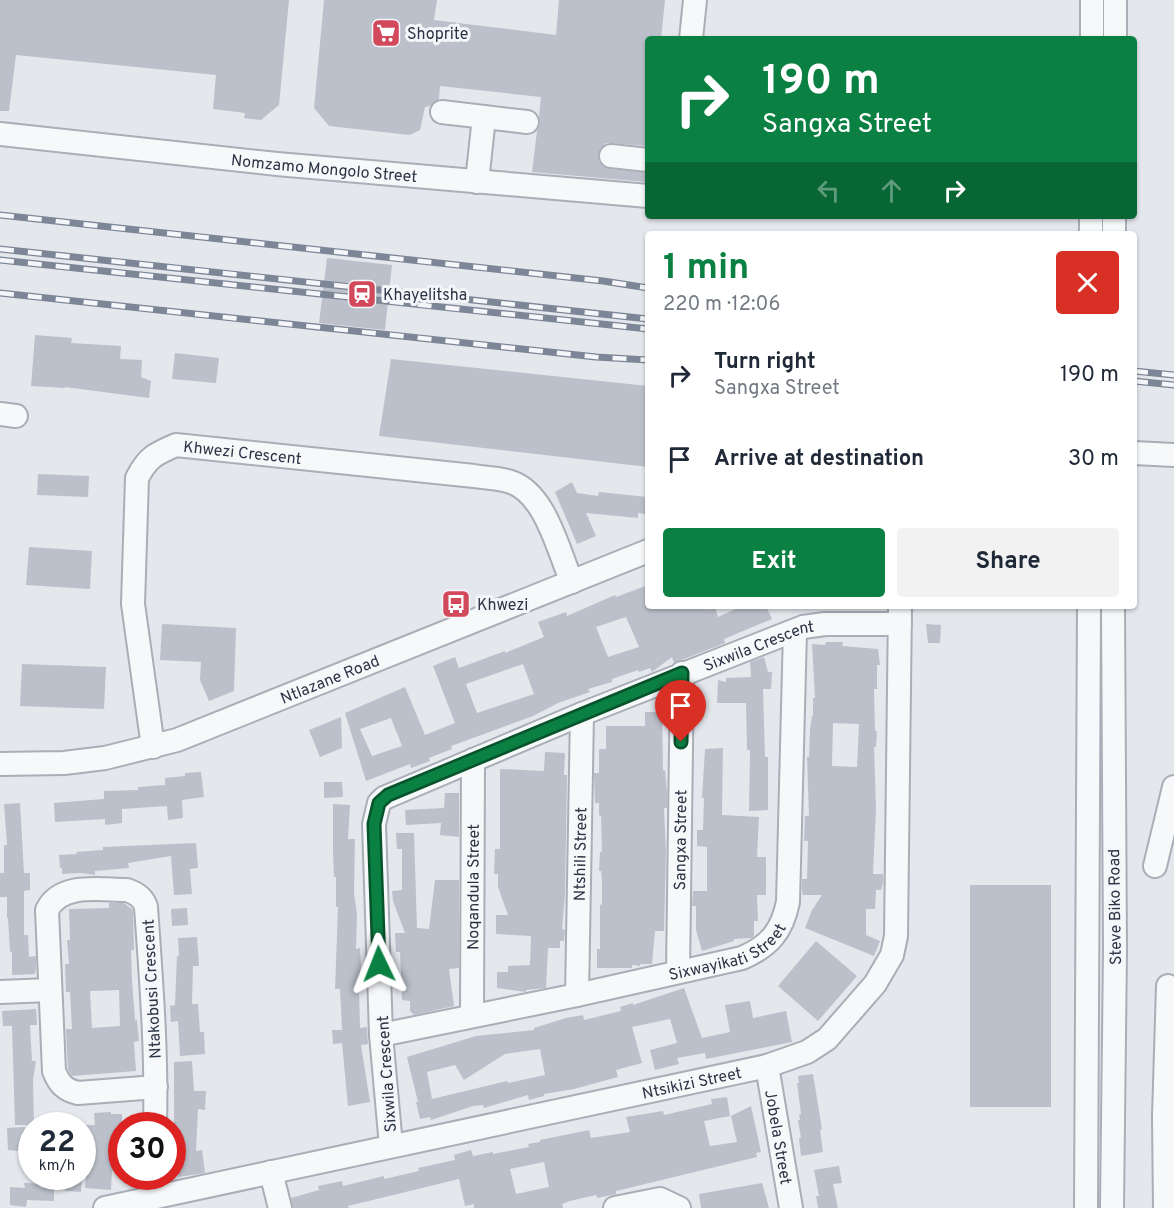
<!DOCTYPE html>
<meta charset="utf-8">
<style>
:root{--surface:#fff;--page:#f2f2f3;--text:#1f2937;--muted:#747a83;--accent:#0b8043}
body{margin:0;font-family:Overpass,sans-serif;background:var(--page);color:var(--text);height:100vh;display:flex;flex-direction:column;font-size:22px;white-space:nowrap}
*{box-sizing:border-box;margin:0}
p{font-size:20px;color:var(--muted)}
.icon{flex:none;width:33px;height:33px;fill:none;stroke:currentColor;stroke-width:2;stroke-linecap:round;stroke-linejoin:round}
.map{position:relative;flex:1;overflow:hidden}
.side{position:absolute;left:645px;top:231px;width:492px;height:378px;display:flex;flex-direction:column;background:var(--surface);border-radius:6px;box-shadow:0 2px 4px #0004}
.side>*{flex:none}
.top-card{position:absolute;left:645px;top:36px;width:492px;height:183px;border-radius:6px;box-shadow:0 2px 4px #0004;background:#0b8043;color:#fff;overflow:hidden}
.speed{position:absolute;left:18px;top:1112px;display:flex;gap:12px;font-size:30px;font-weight:700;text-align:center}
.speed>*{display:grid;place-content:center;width:78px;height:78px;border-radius:50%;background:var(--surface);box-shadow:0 2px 4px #0004;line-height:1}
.speed small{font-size:15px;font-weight:400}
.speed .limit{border:9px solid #d22;background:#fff;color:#111}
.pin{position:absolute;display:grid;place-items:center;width:51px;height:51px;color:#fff;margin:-62px -26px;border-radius:50% 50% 50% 0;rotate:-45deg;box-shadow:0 0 6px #0007}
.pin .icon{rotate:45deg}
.me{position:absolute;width:66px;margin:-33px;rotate:358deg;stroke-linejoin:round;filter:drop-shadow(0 0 4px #0008)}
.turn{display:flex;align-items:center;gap:21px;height:126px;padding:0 18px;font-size:27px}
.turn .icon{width:78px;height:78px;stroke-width:2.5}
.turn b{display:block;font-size:42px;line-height:51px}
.lanes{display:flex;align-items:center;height:57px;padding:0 18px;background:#0003;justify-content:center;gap:30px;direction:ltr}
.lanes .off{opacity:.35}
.round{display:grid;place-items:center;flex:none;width:63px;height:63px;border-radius:6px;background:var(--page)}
.overview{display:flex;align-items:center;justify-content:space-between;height:102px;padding:0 18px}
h1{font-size:36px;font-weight:700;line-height:45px;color:var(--accent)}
.cta{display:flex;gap:12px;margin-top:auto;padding:12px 18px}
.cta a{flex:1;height:69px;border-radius:6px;background:var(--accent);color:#fff;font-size:24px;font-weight:700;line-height:69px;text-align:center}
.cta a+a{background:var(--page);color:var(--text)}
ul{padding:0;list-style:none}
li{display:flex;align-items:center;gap:18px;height:84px;padding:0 18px}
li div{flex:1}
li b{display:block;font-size:22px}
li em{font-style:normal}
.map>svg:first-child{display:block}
</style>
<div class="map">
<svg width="1174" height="1208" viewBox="0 0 1174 1208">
<rect width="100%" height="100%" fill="#e4e7ec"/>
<path fill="#bbc0ca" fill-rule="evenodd" d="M0,0H289L279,105L261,120L244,118L245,113L213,109L216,75L16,55L9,111H0Z
M324,0H437L434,20L556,35L559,0H665L661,39H648V146L606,143L600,149L598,155L599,162L603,166L609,169L648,173L647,182L532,172L537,131L540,124L539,116L541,97L440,86L439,99L430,106L425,107L420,130L410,135L329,126L314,108Z
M327,258L392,265L385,330L319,323Z
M35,335L72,338L71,343L121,346L120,359L142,360L141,377L151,381L149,398L65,387V388L31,386Z
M175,353L219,358L216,383L172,379Z
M391,359L648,386V467L379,436Z
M38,474L89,476L88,497L37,495Z
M572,482L577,493L598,496L599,492L647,497L645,514L638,513V518L586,513L596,536L577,544L555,492Z
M29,547L92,551L90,589L26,585Z
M648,585V606H706L709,610L715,607L718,617L742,606H766L772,619L724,639L725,643L674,663L672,657L652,672L650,668L639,672L638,670L612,679V682L588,689L590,692L558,703L533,716L451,746L452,749L429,758L430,761L411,768L410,764L366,781L345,713L405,687L425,735L455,723L433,666L455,657L459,668L505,651V653L544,637L538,622L566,612L567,616L615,595L616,597ZM626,617L639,647L608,657L596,627ZM523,664L534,694L477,713L466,684ZM391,718L402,746L372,756L360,729Z
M162,624L236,628L234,691L209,701L200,680L201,662L160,660Z
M926,624L941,625L940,643H928Z
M826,642H843L842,646L878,649L880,665H877V689H874L875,731H877L876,747H874L876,808L873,874H883V883L881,890H876L875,909H866V935L880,941L874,956L805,928L812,910L822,895H803L802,891V879H807L808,841H804L805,816H809L807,757H809L810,729L812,716H813V698H815L812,644L825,645ZM833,723L859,724L857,767L832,766Z
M764,657L768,672H772L771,689H763L765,757H768V810L749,811L750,750H747L746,703H717L718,680L726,682V678L751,677L750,662Z
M22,664L106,667L104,709L20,706Z
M645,712H662L663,770H665L667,792V808H664L666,852L664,931H655L652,964H640V966L632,965V968H597V949H600V905L602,904V880L601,871H599L600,852H602L601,816L599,815V803H595L594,773H599V749H606V726H645Z
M341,717L342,748L320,757L309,730Z
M723,748L722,815L759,817L757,857H766V895H757L758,921H754V936L752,938L734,939V941L702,951L696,930V906H692L693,891H707V847L697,846V830H703L704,798H702L705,749Z
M545,752L565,753L564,775H567L565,895L562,929L565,930L564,941H560V948H548L546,988L526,990V992L497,988V972H508V966L530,965L531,936L496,934V915H508L498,887V874H494L495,849H500V769L544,771Z
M201,772L204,797L182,800L183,818L168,820L167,806L122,809V823L105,825V819L55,822L54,803L104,799V791L138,790V787L165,785V778L185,776V773Z
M324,782H342L343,797L324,798Z
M445,793H459V837L440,835L441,823L406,825L405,810L444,808Z
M20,803L24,873H30V890L24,891V935H28L29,957L36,956V968L35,974L12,975V952H10L8,918H7V897H0V873H4V845H7L4,804Z
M333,804L350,805L348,839H355L354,892L357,915L356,949L360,948L361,965L359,988L360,1028L367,1027L368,1044L361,1045L370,1102L348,1106L342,1043L333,1044L332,1030H342L340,989H335L338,907H336V877H334L333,854Z
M396,833H414L417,928L429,929L435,880H459V968L449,969L454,1006L414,1015L410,1011V1001L402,1000L400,952H396L395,933H405L393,901L392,891L402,890V849H397Z
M196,843L198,868L190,869L192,894L174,895L171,856L128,863L129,868L95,871V875L81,873L62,874V868H60L59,855L77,854L76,852L103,850V847Z
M970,885H1051V1107H970Z
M109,903H124L133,910L134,950H131L132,980L135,1021L137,1020L139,1041L134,1042L136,1071L72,1076L68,1070L66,1029H72L70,992H66L65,964H69L67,940H70L69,909L109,908ZM119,990L120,1026L92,1028L90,991Z
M187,908L188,925L172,926L171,909Z
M197,937L199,966H193L192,1004H198L200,1032H204L205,1054L180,1056L178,1021L171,1022L170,1006L175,1005L177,956H179L178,938Z
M816,941L857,976L818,1021L778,986Z
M684,988L702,1038L730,1032L725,1005L750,1001L753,1018L786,1011L792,1042L706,1059L705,1053L677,1058L679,1064L655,1070L650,1050L677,1043L670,1019L632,1027L642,1063L616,1070L618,1077L574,1089L544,1094V1096L529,1100L528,1095L484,1108L483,1105L473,1106L431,1120L430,1117L420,1119L416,1102H418L407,1057L476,1036L534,1030V1028L566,1018L583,1015L584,1020L621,1011L620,1007L633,1003V1005ZM540,1049L545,1075L508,1083L507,1081L432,1099L427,1072L455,1065L464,1080L505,1054Z
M36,1009L37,1025H30L32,1061H36L33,1080L34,1125H15L12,1026H3L2,1011Z
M192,1061L194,1091H206L205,1110L198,1109L196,1151L202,1150L205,1173L178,1177L177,1172L172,1171L176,1144H174V1062Z
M813,1074L822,1129L820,1130L823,1152L801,1156L799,1138H801L798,1120H800L799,1115L801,1114L797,1083H799L798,1076Z
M727,1097L730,1116L704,1121L710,1146L737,1142L731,1116L751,1106L761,1152L756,1153L757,1157L616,1191V1194L598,1198L596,1195L570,1201L562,1204L563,1208H474V1204L465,1206L459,1179L348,1206L349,1208H293L291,1198L319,1190L318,1186L342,1181L343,1186L384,1176V1179L419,1171L418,1168L455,1160L454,1155L471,1150L473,1156L493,1152V1154L529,1147L528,1144L540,1142V1140L589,1130L591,1138L630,1132L626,1117L663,1111L664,1115L712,1104L711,1099ZM544,1162L549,1187L516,1194L510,1169Z
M111,1112V1114H122V1172L112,1171L111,1190L85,1188L87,1160L90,1159L82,1125H95L94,1113Z
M25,1127L26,1152L8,1150L7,1128Z
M839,1166L842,1183L833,1184L838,1208H818L816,1196H819L814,1170Z
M65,1176H82L81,1192L65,1191Z
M24,1183L54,1184V1201L27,1200L26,1207L10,1205V1187L25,1188Z
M762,1183L769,1208H701L699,1194Z"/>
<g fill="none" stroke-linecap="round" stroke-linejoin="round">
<g stroke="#a9aeb7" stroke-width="26">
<g id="minor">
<path d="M691,39L695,0"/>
<path d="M1092,39V0"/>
<path d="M1115,39V0"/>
<path d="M442,112L527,122"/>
<path id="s1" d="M0,134L277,164L648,196"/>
<path d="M611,156L648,160"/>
<path d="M477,182L484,117"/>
<path d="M1114,216V234"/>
<path d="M1091,234V216"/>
<path d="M0,414L16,416"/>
<path d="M1134,453L1174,455"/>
<path id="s2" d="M153,747L133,604L137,478C148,457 155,454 176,445L474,476C486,478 500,478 511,482C546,494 558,551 572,582"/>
<path id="s3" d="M0,764L64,763L105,758L177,740L648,551"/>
<path d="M1155,866L1174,787"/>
<path id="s4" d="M678,972L682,673"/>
<path d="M0,992L50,990"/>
<path id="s5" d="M577,995L582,714"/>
<path id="s6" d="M472,1015L473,760"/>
<path id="s7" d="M381,1035L577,995L742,958C770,946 782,931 788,902L795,631"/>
<path id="s8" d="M767,1066L791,1208"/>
<path d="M155,1125C157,1052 151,979 146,907C143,897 136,893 127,890C100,890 61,882 47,910L54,1071C59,1084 65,1090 78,1093L156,1087"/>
<path id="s9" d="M391,1146L381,1035L374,824L379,803L384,798L582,714L803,627L825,624H900"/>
<path d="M271,1172L280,1208"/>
<path id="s10" d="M105,1208L767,1066L807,1052L827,1039L875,984L892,955L896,936L900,606"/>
<path d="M615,1208L660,1199L679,1208"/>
<path d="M1086,1208L1089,606"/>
<path d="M1112,1208L1115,950L1113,606"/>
<path d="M1165,1208L1164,1117L1168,986"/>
</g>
</g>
<use href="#minor" stroke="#f7f8fa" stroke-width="22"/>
<g stroke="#7d8696" stroke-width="7">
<path id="rail" d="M0,215L603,281L648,288
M0,249L648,319
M0,260L648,329
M0,293L596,357L648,360
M1134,371L1174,375
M1134,381L1174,385"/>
</g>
<use href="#rail" stroke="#f4f6f9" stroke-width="4.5" stroke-dasharray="14" stroke-linecap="butt"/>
</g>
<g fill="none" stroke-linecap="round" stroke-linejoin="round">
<g stroke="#07532c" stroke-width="15">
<path id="route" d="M379,964L374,824L379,803L388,795L682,673L681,742"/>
</g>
<use href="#route" stroke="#0b8043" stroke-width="10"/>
</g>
<defs>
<g id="supermarket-square" transform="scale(1.5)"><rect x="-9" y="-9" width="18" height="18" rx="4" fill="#d1495b" stroke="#f4f6f9"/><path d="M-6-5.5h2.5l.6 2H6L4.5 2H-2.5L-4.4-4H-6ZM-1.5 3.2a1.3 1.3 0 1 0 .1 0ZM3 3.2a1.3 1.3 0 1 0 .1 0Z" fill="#fff"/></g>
<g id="station-square" transform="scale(1.5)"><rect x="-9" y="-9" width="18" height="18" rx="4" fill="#d1495b" stroke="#f4f6f9"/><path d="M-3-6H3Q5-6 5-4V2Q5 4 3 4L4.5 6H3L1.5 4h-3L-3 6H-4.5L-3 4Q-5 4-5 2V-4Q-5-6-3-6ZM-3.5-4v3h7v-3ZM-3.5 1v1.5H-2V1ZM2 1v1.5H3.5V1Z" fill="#fff"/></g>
<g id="bus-square" transform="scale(1.5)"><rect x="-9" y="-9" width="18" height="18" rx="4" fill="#d1495b" stroke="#f4f6f9"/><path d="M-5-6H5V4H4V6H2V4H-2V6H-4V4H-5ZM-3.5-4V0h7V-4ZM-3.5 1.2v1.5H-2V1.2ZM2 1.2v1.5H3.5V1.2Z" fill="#fff"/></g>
</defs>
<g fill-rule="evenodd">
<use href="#supermarket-square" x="386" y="33"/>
<use href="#station-square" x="362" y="294"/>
<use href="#bus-square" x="456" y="604"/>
</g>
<g text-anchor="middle" stroke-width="6" stroke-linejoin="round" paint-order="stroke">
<g font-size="16" fill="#2b3445" stroke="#f4f6f9" text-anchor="start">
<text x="407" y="39">Shoprite</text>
<text x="383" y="300">Khayelitsha</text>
<text x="477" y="610">Khwezi</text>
</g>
<g font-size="16" fill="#2b3445" stroke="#f4f6f9">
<text dy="6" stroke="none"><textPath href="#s1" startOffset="326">Nomzamo Mongolo Street</textPath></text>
<text dy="6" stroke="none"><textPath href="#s2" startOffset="390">Khwezi Crescent</textPath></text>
<text dy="6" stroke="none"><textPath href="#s9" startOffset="756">Sixwila Crescent</textPath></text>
<text dy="6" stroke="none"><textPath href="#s3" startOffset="344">Ntlazane Road</textPath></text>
<text dy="6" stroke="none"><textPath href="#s4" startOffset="132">Sangxa Street</textPath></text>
<text dy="6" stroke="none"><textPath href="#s5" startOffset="141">Ntshili Street</textPath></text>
<text dy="6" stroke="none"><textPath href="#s6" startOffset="128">Noqandula Street</textPath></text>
<text transform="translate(1114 907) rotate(-91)" y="6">Steve Biko Road</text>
<text dy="6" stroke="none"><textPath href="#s7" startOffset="358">Sixwayikati Street</textPath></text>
<text transform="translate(151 989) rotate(-93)" y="6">Ntakobusi Crescent</text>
<text transform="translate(386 1074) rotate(-94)" y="6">Sixwila Crescent</text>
<text dy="6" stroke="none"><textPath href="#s10" startOffset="600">Ntsikizi Street</textPath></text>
<text dy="6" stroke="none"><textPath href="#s8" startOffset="72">Jobela Street</textPath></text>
</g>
</g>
</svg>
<div class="speed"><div>22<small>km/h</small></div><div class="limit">30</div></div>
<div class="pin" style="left:681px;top:742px;background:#d93025"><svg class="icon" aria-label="arrive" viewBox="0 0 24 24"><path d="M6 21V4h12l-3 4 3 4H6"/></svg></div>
<svg class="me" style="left:379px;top:964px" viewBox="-20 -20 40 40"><path d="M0-17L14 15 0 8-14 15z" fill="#0b8043" stroke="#fff" stroke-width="4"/></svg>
<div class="top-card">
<div class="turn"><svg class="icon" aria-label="right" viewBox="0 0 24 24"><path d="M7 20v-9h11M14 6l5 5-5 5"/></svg><div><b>190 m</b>Sangxa Street</div></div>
<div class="lanes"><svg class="icon off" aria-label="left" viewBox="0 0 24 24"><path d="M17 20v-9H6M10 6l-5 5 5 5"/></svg><svg class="icon off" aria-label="ahead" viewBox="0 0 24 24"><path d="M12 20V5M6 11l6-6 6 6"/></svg><svg class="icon" aria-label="right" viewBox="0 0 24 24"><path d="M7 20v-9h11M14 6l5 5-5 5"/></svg></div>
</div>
<section class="side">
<div class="overview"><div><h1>1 min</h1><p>220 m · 12:06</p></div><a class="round" style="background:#d93025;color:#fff"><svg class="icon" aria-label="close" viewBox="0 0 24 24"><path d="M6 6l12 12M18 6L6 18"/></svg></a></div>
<ul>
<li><svg class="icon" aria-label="right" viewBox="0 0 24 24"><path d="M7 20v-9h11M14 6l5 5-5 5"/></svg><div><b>Turn right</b><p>Sangxa Street</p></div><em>190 m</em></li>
<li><svg class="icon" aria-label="arrive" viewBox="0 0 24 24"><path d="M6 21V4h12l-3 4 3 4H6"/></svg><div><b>Arrive at destination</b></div><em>30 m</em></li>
</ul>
<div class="cta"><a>Exit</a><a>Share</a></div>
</section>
</div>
